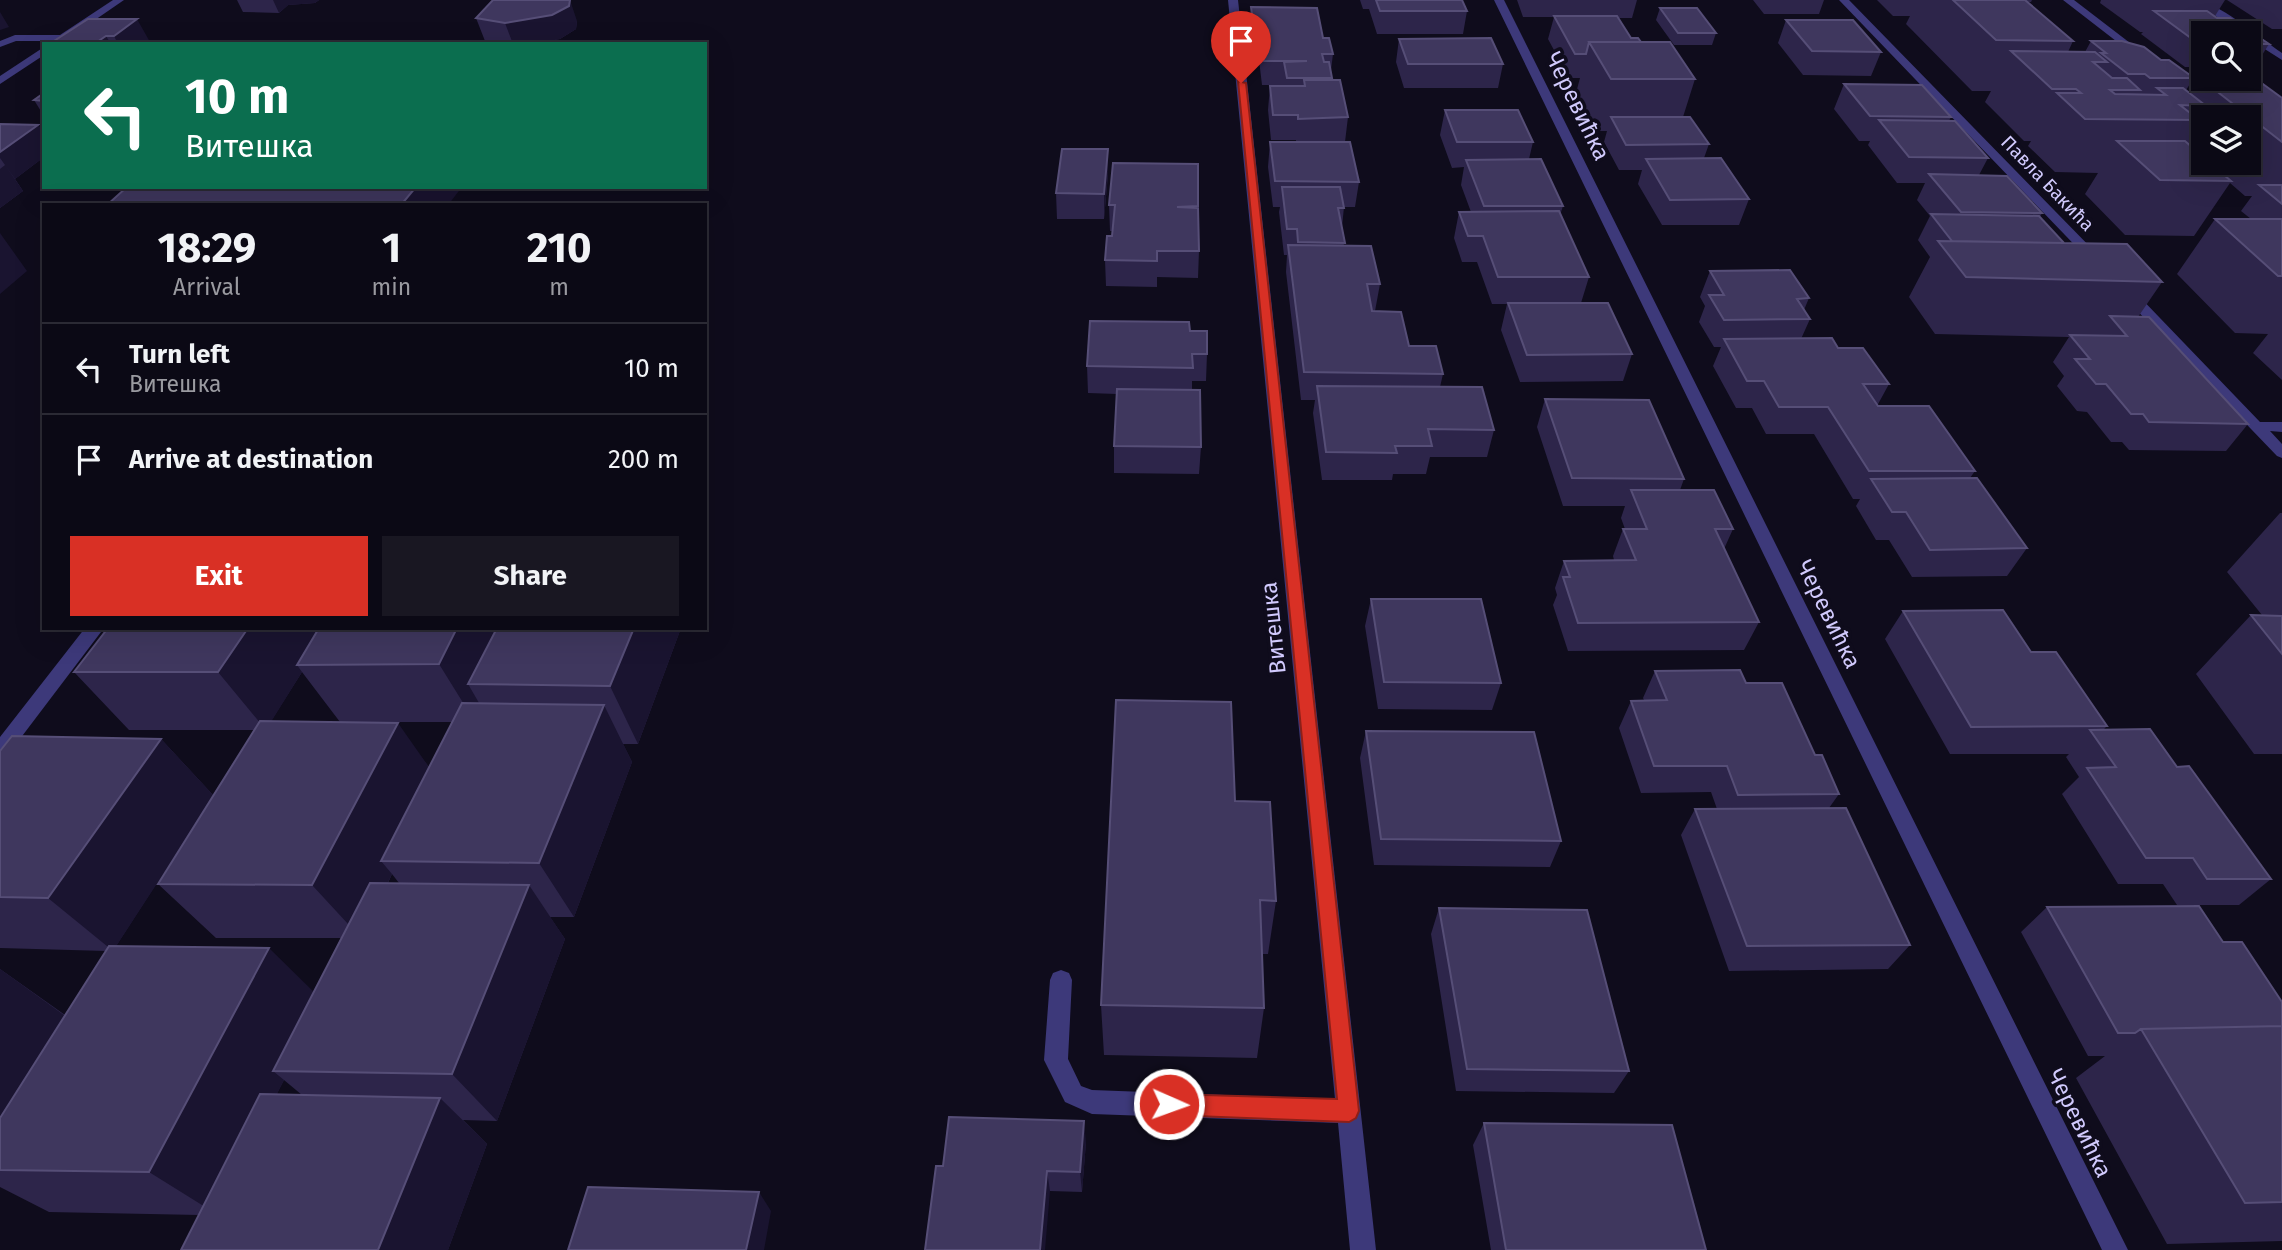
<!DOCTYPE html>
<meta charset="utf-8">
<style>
:root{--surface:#0b0915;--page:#191722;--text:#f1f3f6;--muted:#9a9aa0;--line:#2b2a34;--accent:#d93025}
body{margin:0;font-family:"Fira Sans",sans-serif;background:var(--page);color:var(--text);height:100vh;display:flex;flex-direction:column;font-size:26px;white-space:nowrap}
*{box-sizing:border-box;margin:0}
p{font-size:23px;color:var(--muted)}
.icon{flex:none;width:38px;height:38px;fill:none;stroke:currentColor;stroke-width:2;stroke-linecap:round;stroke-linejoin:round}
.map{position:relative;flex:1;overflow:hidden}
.drawer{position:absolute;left:42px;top:203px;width:665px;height:427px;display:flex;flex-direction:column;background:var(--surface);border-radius:0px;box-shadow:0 7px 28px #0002,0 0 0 2px var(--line)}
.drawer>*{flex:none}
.top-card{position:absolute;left:42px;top:42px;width:665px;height:147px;border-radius:0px;box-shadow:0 7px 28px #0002,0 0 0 2px var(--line);background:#0b6e4f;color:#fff;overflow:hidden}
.tools{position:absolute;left:2191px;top:21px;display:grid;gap:14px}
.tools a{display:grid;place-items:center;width:70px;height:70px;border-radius:0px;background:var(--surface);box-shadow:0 7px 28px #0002,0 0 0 2px var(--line);font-size:35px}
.pin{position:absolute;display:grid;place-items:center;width:60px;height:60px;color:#fff;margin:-72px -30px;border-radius:50% 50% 50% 0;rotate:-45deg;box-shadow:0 0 7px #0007}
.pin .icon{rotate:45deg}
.me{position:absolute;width:77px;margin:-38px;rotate:92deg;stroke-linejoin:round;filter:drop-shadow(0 0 5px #0008)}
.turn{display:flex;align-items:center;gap:24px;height:147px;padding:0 28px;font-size:32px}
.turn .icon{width:91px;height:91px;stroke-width:2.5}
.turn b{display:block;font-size:49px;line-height:60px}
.eta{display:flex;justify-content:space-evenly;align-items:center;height:119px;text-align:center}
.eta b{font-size:42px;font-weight:700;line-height:49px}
.button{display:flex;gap:14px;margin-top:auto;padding:14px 28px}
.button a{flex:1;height:80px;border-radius:0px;background:var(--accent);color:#fff;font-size:28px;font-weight:700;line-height:80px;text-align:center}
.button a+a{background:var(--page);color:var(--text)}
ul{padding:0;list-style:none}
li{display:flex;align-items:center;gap:21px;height:91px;padding:0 28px;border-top:2px solid var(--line)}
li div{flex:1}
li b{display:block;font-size:26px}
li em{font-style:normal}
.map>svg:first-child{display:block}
</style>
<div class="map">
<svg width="2282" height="1250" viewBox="0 0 2282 1250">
<rect width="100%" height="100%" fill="#0f0c1c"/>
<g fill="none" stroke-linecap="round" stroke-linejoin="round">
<path fill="#3d397a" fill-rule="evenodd" d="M113,0H124L60,44H48L51,41H16L0,47V41L15,35H60Z
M1228,0H1238L1376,1250H1350L1338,1123L1092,1114L1065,1102L1044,1060L1050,980L1053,973L1061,970L1069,973L1072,980L1068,1059L1081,1086L1092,1090L1335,1099Z
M1494,0H1504L2128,1250H2102Z
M1839,0H1849L2099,256V262H2091Z
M2063,0H2074L2147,56L2138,58Z
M2192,0C2217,0 2260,38 2282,53V60L2249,39V33H2241Z
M44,47V55L0,84V76Z
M2129,290L2134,291L2260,422H2282V432L2270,431L2282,444V458L2277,456L2124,297L2122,294Z
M85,628H104L7,756L0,759V737Z"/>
</g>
<path fill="#2d254a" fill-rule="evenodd" d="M237,0H319L315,3L288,5L279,13L243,12Z
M1360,0H1462L1467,11L1463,34H1377L1369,9H1363Z
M1517,0H1637L1632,18H1618L1631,38L1641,42L1695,79L1683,117L1709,144L1704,158L1749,199L1739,225H1662L1638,184L1642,170H1619L1604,142L1607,131H1597L1576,93L1580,78H1569L1548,39L1554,17H1523Z
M1753,0H1824L1819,14H1764Z
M1877,0H2032L2031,2H2027L2073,41L2068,52H2085L2091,41L2161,60L2194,78L2186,90L2191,94L2201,79L2282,98V380L2253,353L2268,334L2235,333L2177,274L2215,219H2251L2241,211L2252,196H2245L2230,183L2194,236L2125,235L2085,194L2098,173L2055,172L2028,146L2031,141H2024L1985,102L1991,91H1972L1906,24L1910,16H1893ZM2203,117H2249V163H2203Z
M2101,0H2225L2215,16L2217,18H2230L2269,44L2254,68H2249V33H2203V67H2185L2141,34L2143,32H2140L2100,3Z
M2227,0H2282V29H2272Z
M1251,7L1323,38L1333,54L1331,70L1332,80L1348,117L1345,142L1359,182L1355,207H1344L1342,227L1344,246L1380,284L1375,311L1409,346L1443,374L1440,387L1494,430L1487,457H1430L1426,474H1393L1392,480H1322L1313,413L1315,400H1301L1286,272L1287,255H1284L1279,212L1280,207H1273L1268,167L1270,142H1296V140H1271L1268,110L1270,86H1282V85H1262L1259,60H1253L1250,30Z
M1660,8L1716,33L1712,45H1674L1656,20Z
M476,18L577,21L576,29L560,39L530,44H498L485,41Z
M88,19L150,42L148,44H56L54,41Z
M1786,20L1881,52L1871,76L1803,75L1778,43Z
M1399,39L1503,64L1498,88H1404L1396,62Z
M1844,84L1951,117L1949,121L1988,158L1979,175L2042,213L2040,217L2064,243L2162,282L2138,317L2248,424L2226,451L2129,450L2122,442H2111L2087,412L2077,411L2057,386L2064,376L2053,362L2069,337L1935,334L1909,297L1930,257L1918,240L1930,216L1917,200L1925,183H1897L1868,145L1870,141H1859L1834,109Z
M44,93V116L34,100Z
M1445,110L1533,142L1529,159L1563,206L1560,215L1589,277L1581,303L1632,354L1623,381L1520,382L1501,330L1507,304H1492L1477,262H1462L1454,238L1459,212H1471L1461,185L1464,167L1452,168L1440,135Z
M0,124L38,125L44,133V157L15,179L23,191L0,208Z
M1198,164L1199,251L1198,278L1157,277V287L1106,286L1105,260L1113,231H1110L1109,205Z
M1108,174L1104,219H1057L1056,193Z
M1710,271L1809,298L1804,310L1810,319L1801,339L1838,348L1889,384L1877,406L1975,471L1970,478L2027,548L2007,576L1912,577L1889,540H1876L1856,506L1860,499H1853L1814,434H1766L1752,408H1736L1713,366L1721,347H1714L1699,322L1705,306L1700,297Z
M1190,331L1207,354L1206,381H1192V390L1201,447L1199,474L1114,473V446L1117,394L1088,393L1087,366Z
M1545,399L1684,479L1680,490L1733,529L1724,549L1759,622L1744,650L1568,651L1553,605L1557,595L1555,588L1564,561L1614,560L1613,556L1623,529H1625L1621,518L1625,506H1563L1537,427Z
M2280,513H2282V754H2254L2196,674L2251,615H2262L2227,572Z
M1371,599L1501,683L1492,710L1378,709L1365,626Z
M1903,611L2107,726L2104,729L2177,767L2271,879L2239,905H2177L2163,884H2118L2062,794L2079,777L2066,757L2069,754H1950L1885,639Z
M681,628L638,744H623L632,762L574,917H550L565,939L497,1121L463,1120L487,1144L448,1250H181L199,1215L49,1212L0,1187V969L65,1015L106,951L0,948V751L161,739L213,795L254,730H129L74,672ZM302,672L340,722L271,721ZM393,722H452L429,767ZM184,841L158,884L216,938H341L314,992L116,946ZM392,874L399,883H388ZM284,1080L302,1095H276Z
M1655,671L1746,683L1815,755L1839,794L1829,808L1910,945L1888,969L1729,971L1681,835L1695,809H1717L1711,792L1641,793L1619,728L1631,701L1644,700L1643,698Z
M1366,731L1561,841L1550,867L1374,865L1360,758Z
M1235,801L1276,901L1268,954H1262L1264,1008L1257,1058L1104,1055L1101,1005Z
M2047,907L2223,942L2282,1002V1241L2167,1244L2076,1078L2105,1056H2088L2021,932Z
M1439,908L1629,1071L1614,1093L1456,1091L1431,934Z
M1484,1123L1706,1250H1491L1473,1145Z
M1086,1142L1082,1192L1050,1191L943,1166Z"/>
<path fill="#1a1430" d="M273,0H319L315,3L288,5L279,13Z
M570,0L577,21L576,29L560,39L530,44H513L505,23Z
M0,12L9,27L0,30Z
M137,19L150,42L148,44H118L114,36Z
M106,36L111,44H98L97,42Z
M38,125L44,133V157L15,179L0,158V152Z
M1108,149V174L1104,219V194Z
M5,165L23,191L0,208V169Z
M416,187H462L448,205H401Z
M0,233L27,271L0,294Z
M248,628H329L297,665L302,672L266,730L218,672Z
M457,628H518L468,684L482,708L475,722L439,664Z
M634,628H681L638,744L610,686Z
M604,705L632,762L574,917L539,863Z
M398,723L438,780L381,861L392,874L361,938L312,885Z
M161,739L214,796L113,951L48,898Z
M529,885L565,939L497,1121L452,1074Z
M269,948L322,1000L273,1071L284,1080L218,1215L149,1172Z
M0,969L68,1018L0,1123Z
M440,1098L487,1144L448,1250H378Z
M1084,1121L1086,1142L1082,1192L1080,1172Z
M1047,1171L1050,1191L1045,1250H1040Z
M759,1192L771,1211L764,1250H746Z"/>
<path fill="#3f375e" stroke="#564e77" stroke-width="2" d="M493,0H570L569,6L552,15L505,23L476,18Z
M1376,0H1462L1467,11H1380Z
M1953,0H2025L2073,41L1996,40Z
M1251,7L1317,8L1323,38H1329L1333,54H1322L1324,62H1329L1332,78H1287L1284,62L1307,61H1264L1261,37H1255Z
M1660,8H1697L1716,33H1678Z
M2154,11H2207L2217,18H2230L2269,44H2249V33H2203V44H2199Z
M1554,16H1617L1631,38H1638L1641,42H1589L1586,54H1575Z
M88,19H137L114,36H106L97,42L54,41Z
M1786,20H1853L1881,52L1812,51Z
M1491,38L1503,64H1408L1399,39Z
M2091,41H2122L2144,47L2161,60H2169L2194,78H2150L2145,74H2128L2101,53H2106Z
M1589,42H1670L1695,79H1611Z
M2011,51L2095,52L2107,62H2093L2112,78H2127L2140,90H2110L2115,94L2166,95L2157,88H2183L2206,106L2180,105L2199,120L2085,119L2057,93H2081L2076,89H2052Z
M2201,79H2256L2282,98V142Z
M1304,80H1340L1348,117L1298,119V115H1273L1270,86H1305Z
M1844,84L1922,85L1951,117L1870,116Z
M44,93V101L34,100Z
M1445,110H1518L1533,142H1457Z
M1611,117H1690L1709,144L1626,145Z
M1879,120L1955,121L1988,158L1909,157Z
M0,124L38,125L0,152Z
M2117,141H2185L2203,157V163H2210L2231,181L2160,180Z
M1270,142H1350L1359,182L1275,181Z
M1062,149H1108L1104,194L1056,193Z
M1721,158L1749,199L1670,200L1646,159Z
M1541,159L1563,206H1484L1466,160Z
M1113,163L1198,164V206L1177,207L1198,208L1199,251H1157V261L1105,260L1107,236H1112L1115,205H1109Z
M1929,174L2007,176L2042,213L1961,212Z
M2259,185H2282V204Z
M127,187H416L401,205H107Z
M1282,187H1340L1344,208H1338L1345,243L1298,242L1297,229H1287Z
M1559,211L1589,277H1498L1483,236H1468L1459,212Z
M1931,214L2039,216L2064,243L1952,241Z
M2215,219H2282V276H2278Z
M1938,241L2127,244L2162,282L1966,277Z
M1288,245L1371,246L1380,284H1367L1372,311L1401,312L1409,346H1436L1443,374L1304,372Z
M1790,270L1809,298L1797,299L1810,319L1724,320L1709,295H1724L1710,271Z
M1508,303H1608L1632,354L1527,355Z
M2110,316L2149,317L2248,424L2149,422L2143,414H2131L2106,384H2096L2075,359H2090L2070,335L2127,336Z
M1090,321L1189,322L1190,331H1207V354H1192L1193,368L1087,366Z
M1832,338L1838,348H1863L1889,384H1863L1878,406H1929L1975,471H1869L1828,407H1779L1764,381H1747L1724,339Z
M1317,386L1482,387L1494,430L1428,429L1432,446H1395L1397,453L1326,452Z
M1117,389L1200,390L1201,447L1114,446Z
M1545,399L1649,400L1684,479L1572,478Z
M1977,478L2027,548L1930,550L1906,512H1892L1871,479Z
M1631,490H1714L1733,529H1715L1759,622L1578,623L1563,577H1570L1564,561L1636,560L1623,529H1647Z
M1371,599H1481L1501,683L1384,682Z
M2003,610L2031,652H2056L2107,726L1971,727L1903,611Z
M2251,615L2282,616V654Z
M108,628H248L218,672H74Z
M319,628H457L439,664L297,665Z
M497,628H634L610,686L468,684Z
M1740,670L1746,683H1782L1815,755H1822L1839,794L1738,795L1727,766H1654L1631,701L1667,700L1655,671Z
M1116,700L1231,702L1235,801L1270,802L1276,901L1260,900L1264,1008L1101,1005Z
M462,703L604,705L539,863L381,861Z
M260,721L398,723L312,885L158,884Z
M2150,729L2177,767L2189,766L2271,879H2207L2193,858H2146L2087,768L2116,767L2090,730Z
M1366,731L1534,732L1561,841L1381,839Z
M12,736L161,739L48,898L0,897V751Z
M1846,808L1910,945L1747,946L1695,809Z
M370,883L529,885L452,1074L273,1071Z
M2199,906L2223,942H2242L2282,1002V1026L2141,1029L2135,1033H2118L2047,907Z
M1439,908L1587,910L1629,1071L1467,1069Z
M109,946L269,948L149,1172L0,1170V1118Z
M2282,1026V1202L2245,1203L2141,1029Z
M260,1094L440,1098L378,1250H181Z
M949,1117L1084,1121L1080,1172L1047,1171L1040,1250H925L936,1166H943Z
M1484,1123L1672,1125L1706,1250H1506Z
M588,1187L759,1192L746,1250H568Z"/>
<path fill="#d93025" stroke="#8d1f18" stroke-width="2" d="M1238,81L1246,83L1359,1111L1356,1118L1349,1122L1169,1115L1162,1112L1158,1104L1162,1097L1169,1094L1337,1099Z"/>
<g text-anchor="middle" stroke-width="7" stroke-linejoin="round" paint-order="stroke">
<g font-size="19" fill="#d1cafd" stroke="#0f0c1c">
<text transform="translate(2048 183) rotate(46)" y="7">Павла Бакића</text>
</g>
<g font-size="23" fill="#d1cafd" stroke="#0f0c1c">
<text transform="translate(1578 106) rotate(64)" y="8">Черевићка</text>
<text transform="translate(1829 614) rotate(64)" y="8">Черевићка</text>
<text transform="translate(1273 628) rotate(-96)" y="8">Витешка</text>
<text transform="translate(2080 1123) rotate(64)" y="8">Черевићка</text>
</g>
</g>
</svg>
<div class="tools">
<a><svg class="icon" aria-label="search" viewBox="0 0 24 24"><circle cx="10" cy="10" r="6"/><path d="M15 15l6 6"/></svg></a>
<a><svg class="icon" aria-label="layers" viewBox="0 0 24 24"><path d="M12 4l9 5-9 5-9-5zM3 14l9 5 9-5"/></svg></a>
</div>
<div class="pin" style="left:1241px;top:83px;background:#d93025"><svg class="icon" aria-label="arrive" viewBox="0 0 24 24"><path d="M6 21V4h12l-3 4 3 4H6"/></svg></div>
<svg class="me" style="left:1169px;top:1104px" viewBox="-20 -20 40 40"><circle r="17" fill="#d93025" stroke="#fff" stroke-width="3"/><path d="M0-11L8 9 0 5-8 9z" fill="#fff"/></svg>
<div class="top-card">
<div class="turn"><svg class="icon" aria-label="left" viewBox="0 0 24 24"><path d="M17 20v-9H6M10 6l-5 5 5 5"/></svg><div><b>10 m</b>Витешка</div></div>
</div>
<section class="drawer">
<div class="eta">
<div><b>18:29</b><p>Arrival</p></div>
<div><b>1</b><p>min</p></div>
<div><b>210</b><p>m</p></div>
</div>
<ul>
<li><svg class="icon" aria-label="left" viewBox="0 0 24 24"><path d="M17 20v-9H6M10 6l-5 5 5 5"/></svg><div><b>Turn left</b><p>Витешка</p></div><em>10 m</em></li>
<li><svg class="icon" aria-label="arrive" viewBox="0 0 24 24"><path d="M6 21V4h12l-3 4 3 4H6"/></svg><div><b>Arrive at destination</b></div><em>200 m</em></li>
</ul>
<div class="button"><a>Exit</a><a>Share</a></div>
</section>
</div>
